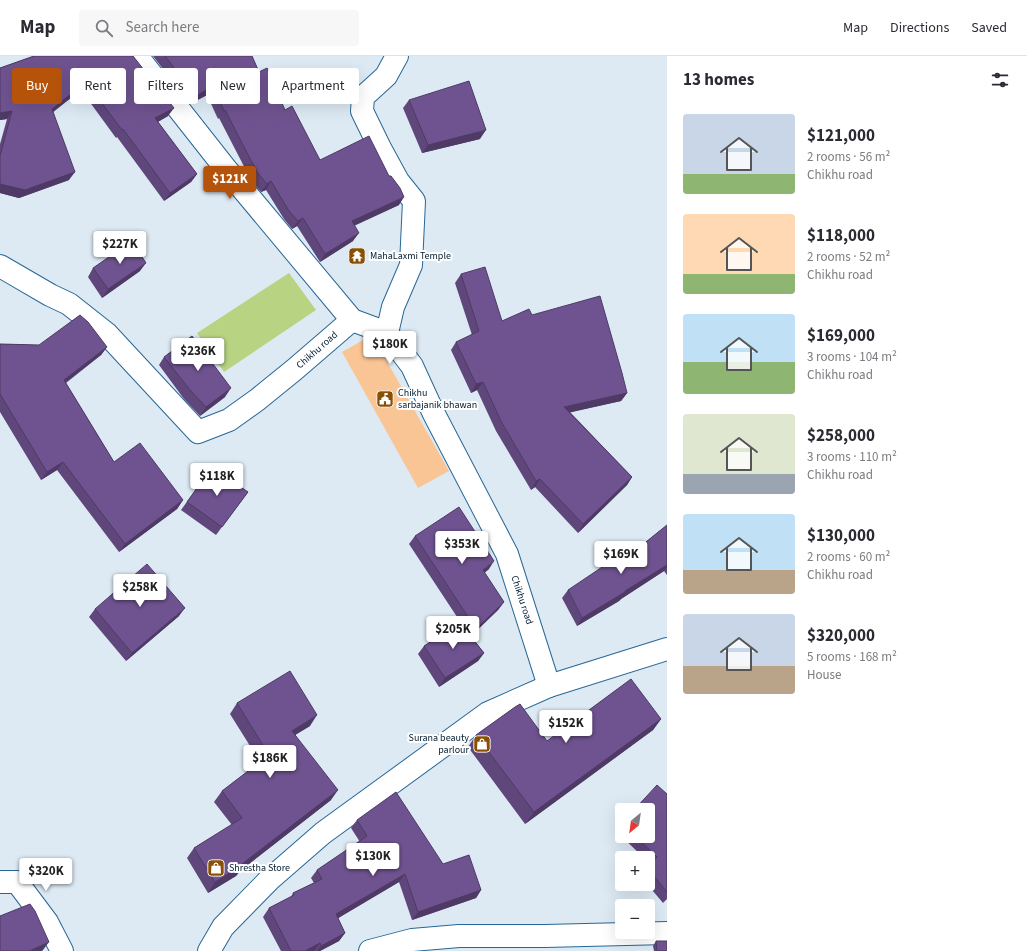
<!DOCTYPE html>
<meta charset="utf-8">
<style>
:root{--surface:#fff;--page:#f7f7f7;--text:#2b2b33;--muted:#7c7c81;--line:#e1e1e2;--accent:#b45309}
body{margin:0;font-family:"Source Sans 3",sans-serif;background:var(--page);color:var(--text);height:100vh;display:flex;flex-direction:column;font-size:15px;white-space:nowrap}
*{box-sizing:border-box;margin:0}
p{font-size:13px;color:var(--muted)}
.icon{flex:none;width:22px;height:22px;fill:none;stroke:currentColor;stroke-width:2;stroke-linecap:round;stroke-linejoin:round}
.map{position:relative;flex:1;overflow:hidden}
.drawer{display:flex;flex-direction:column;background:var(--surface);width:360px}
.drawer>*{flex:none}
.guide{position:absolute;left:12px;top:12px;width:380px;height:36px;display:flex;gap:8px}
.needle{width:26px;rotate:209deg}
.buttons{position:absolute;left:615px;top:747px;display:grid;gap:8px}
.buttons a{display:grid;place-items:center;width:40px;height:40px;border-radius:4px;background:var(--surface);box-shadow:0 4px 16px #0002;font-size:20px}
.price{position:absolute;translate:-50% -34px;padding:0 9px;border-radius:4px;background:#fff;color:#222;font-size:13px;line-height:26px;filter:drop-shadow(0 1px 2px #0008)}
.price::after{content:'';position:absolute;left:50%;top:24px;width:12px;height:9px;margin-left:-6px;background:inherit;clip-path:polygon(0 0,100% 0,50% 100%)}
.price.active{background:var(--accent);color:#fff}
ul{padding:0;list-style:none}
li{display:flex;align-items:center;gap:12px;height:100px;padding:0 16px}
li span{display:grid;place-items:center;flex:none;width:112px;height:80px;border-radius:4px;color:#555}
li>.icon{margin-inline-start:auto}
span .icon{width:48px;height:48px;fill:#fffc;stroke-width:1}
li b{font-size:17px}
h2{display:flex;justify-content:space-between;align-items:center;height:48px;padding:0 16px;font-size:17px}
.chip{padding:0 14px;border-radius:4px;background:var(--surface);box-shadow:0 4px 16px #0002;font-size:14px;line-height:36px}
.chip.active{background:var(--accent);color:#fff}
header{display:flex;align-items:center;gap:24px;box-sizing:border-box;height:56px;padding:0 20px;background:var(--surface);border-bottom:1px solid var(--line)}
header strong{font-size:19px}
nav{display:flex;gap:22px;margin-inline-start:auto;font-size:14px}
.search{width:280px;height:36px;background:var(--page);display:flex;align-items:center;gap:10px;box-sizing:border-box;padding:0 14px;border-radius:4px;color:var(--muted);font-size:15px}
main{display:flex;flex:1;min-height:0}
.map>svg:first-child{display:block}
.green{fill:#fac594}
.water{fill:#b8d382}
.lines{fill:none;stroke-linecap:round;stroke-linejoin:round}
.street-casing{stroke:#276795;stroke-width:24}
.street{stroke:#fff;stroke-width:22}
.wall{fill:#5f477c}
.shaded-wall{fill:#4e3a65}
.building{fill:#6f5390;stroke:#4e3a65}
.labels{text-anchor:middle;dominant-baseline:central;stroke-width:4;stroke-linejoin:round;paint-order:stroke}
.poi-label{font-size:10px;fill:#041d31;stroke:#fff;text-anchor:start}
.street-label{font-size:10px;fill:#041d31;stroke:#fff}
</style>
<header>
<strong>Map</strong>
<div class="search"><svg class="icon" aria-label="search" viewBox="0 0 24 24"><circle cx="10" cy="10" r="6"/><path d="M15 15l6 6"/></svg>Search here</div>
<nav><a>Map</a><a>Directions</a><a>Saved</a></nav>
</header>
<main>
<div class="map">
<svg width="667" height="895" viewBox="0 0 667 895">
<rect width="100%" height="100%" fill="#ddeaf4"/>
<path class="green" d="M 372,279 L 449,415 L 418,432 L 342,296 Z"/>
<path class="water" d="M 289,217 L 316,254 L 224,316 L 197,277 Z"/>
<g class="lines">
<defs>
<g id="street">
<path d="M 137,0 L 226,113 L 352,264"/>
<path d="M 0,210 L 50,239 L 69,248 L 107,278 L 198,376 L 229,364 L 257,344 L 294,314 L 352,264 L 387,277 L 412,310 L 434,358 L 507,498 L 549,630 L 667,593"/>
<path d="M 387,277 L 393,251 L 411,209 L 414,145 L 398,125 L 380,92 L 362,55 L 363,41 L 386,20 L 397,0"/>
<path d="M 0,826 L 17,826 L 47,866 L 62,895"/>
<path d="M 209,895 L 223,871 L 269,824 L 323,777 L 488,657 L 549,630"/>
<path d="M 370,895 L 412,884 L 459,880 L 545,880 L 667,877"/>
</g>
</defs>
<use href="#street" class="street-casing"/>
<use href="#street" class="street"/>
</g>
<g class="wall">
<path d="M 34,0 L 168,60 L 158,66 L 197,118 L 191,126 L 164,145 L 117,81 L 116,82 L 81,34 L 53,55 L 69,124 L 19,142 L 0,137 L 0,88 L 7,63 L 0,64 L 0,12 Z"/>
<path d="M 153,0 L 252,0 L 259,16 L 320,104 L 399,149 L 354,170 L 353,185 L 320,206 L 297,170 L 292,173 L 284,163 L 266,134 L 261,136 L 251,124 L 219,62 L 218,63 L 207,39 L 190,48 Z"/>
<path d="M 409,44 L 480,83 L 422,97 L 403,52 Z"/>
<path d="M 93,212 L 140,215 L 102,242 L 88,221 Z"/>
<path d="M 461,218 L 502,265 L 532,259 L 627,337 L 621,345 L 570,356 L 632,421 L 627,429 L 578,477 L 535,431 L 531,434 L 496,375 L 477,334 L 471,337 L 451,294 L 456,286 L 472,279 L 455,227 Z"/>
<path d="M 0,288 L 107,291 L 101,299 L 66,327 L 114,406 L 183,444 L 177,453 L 119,496 L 57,414 L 41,424 L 0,356 Z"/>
<path d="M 164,301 L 225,341 L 200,360 L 184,343 L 159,309 Z"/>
<path d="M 212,411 L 248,436 L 216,479 L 181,454 Z"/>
<path d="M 667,469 L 667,519 L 664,515 L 621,543 L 619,545 L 577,570 L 562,542 L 568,534 L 631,498 Z"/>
<path d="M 415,480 L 489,513 L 484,517 L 504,546 L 498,554 L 471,580 L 484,597 L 478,605 L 439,631 L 418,598 L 424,590 L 463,570 L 409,488 Z"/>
<path d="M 95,553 L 179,560 L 126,605 L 89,561 Z"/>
<path d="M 237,647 L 310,670 L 295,679 L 331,744 L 240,815 L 236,820 L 208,837 L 187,802 L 194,792 L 232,769 L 214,746 L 222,735 L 260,706 L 230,658 Z"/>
<path d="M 661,663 L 653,674 L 525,768 L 468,691 L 476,679 L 547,685 Z"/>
<path d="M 667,738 L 667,843 L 663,847 L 647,828 L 648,828 L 648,809 L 650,808 L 648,806 L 648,802 L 644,802 L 616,775 L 622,766 L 622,780 L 648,780 Z"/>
<path d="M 357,764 L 443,808 L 481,834 L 476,842 L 412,864 L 399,826 L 338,862 L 345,877 L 339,885 L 320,895 L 281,895 L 263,861 L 269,852 L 291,841 L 293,837 L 314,827 L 311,822 L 317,814 L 360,786 L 351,772 Z"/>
<path d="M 656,885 L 667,895 L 654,895 L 653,890 Z"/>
</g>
<g class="shaded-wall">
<path d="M 86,26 L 81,34 L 47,61 L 52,53 Z"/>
<path d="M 213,30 L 207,39 L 190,48 L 196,40 Z"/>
<path d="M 174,52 L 168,60 L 150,70 L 155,62 Z"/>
<path d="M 12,55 L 7,63 L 0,64 L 0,57 Z"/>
<path d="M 486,74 L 480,83 L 422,97 L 428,89 Z"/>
<path d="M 75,116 L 69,124 L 19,142 L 0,137 L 0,128 Z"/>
<path d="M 197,118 L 191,126 L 164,145 L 170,137 Z"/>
<path d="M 271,125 L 266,134 L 261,136 L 267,128 Z"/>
<path d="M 404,141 L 399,149 L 346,173 L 352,165 Z"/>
<path d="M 303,162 L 297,170 L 292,173 L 298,165 Z"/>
<path d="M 359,177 L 353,185 L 320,206 L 325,198 Z"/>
<path d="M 146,207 L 140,215 L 102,242 L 108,233 Z"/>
<path d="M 107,291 L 101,299 L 58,332 L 64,324 Z"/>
<path d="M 483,326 L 477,334 L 471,337 L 476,328 Z"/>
<path d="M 231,332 L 225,341 L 200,360 L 206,351 Z"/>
<path d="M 627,337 L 621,345 L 559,359 L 564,351 Z"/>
<path d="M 63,406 L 57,414 L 41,424 L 47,416 Z"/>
<path d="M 632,421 L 627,429 L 578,477 L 583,468 Z"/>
<path d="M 540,423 L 535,431 L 531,434 L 536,425 Z"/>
<path d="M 183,444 L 177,453 L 119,496 L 125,488 Z"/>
<path d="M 494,505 L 489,513 L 477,523 L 483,514 Z"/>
<path d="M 667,509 L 667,511 L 664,515 L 621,543 L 619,545 L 577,570 L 582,562 Z"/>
<path d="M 504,546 L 498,554 L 470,581 L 476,573 Z"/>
<path d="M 185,552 L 179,560 L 126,605 L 132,597 Z"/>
<path d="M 484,597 L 478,605 L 439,631 L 445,622 Z"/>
<path d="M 317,659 L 310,670 L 285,685 L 292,675 Z"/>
<path d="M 661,663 L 653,674 L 525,768 L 534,756 Z"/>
<path d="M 338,734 L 331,744 L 240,815 L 236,820 L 208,837 L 215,826 L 242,808 Z"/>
<path d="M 405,818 L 399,826 L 330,867 L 336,858 Z"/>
<path d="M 481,834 L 476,842 L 412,864 L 418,856 Z"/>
<path d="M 345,877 L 339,885 L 320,895 L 317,895 L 321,890 Z"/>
<path d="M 49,886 L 43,894 L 42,895 L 29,895 Z"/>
<path d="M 320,887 L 314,895 L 305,895 Z"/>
</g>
<g class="building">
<path d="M 34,0 L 133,0 L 174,52 L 155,62 L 197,118 L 170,137 L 123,73 L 122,74 L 86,26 L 52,53 L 75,116 L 25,134 L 0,128 L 0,100 L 12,55 L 0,57 L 0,12 Z"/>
<path d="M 165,0 L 252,0 L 259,16 L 267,12 L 285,54 L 292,50 L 320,104 L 369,80 L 389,120 L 391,120 L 400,132 L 404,141 L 352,165 L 359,177 L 325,198 L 303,162 L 298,165 L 289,155 L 271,125 L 267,128 L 257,116 L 225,54 L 224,55 L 213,30 L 196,40 Z"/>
<path d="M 469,25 L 486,74 L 428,89 L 409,44 Z"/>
<path d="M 132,185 L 146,207 L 108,233 L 93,212 Z"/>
<path d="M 485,211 L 502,265 L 529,253 L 532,259 L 600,240 L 622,317 L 627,337 L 564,351 L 632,421 L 583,468 L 540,423 L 536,425 L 502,367 L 483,326 L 476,328 L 456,286 L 479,275 L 461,218 Z"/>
<path d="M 80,259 L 88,266 L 107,291 L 64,324 L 114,406 L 140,387 L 183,444 L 125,488 L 63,406 L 47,416 L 0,338 L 0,288 L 39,289 Z"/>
<path d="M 192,280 L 231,332 L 206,351 L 190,334 L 164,301 Z"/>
<path d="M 212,411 L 248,436 L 222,471 L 187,446 Z"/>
<path d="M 459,451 L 494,505 L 483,514 L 504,546 L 476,573 L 415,480 Z"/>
<path d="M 667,469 L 667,509 L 625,535 L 625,536 L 582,562 L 568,534 L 629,493 L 631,498 Z"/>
<path d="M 147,508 L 185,552 L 132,597 L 95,553 Z"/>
<path d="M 460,567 L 484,597 L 445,622 L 424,590 Z"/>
<path d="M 290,615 L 317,659 L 292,675 L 338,734 L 242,808 L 243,809 L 215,826 L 194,792 L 242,762 L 222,735 L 269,699 L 237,647 Z"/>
<path d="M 631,623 L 661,663 L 534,756 L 476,679 L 515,651 L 520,648 L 547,685 Z"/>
<path d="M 657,729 L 667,738 L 667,836 L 648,813 L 648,809 L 657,801 L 635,780 L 648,780 L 648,754 L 634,754 Z"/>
<path d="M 396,736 L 443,808 L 469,799 L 481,834 L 418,856 L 405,818 L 336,858 L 345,877 L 321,890 L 320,887 L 305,895 L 291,895 L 269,852 L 294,839 L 293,837 L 322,823 L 317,814 L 367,780 L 357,764 Z"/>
<path d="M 30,848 L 35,855 L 49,886 L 29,895 L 0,895 L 0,860 Z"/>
<path d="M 656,885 L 667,885 L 667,895 L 657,895 Z"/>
</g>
<defs>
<symbol id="temple-square" viewBox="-11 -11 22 22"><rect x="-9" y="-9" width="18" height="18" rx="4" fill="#895005" stroke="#fff"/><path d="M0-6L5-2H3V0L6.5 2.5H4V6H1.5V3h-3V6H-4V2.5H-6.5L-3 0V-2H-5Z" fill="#fff"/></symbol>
<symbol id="civic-square" viewBox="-11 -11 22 22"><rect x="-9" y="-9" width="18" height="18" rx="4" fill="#895005" stroke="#fff"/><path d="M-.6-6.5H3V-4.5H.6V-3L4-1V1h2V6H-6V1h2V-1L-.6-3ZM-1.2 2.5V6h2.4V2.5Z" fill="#fff"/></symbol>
<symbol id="shop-square" viewBox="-11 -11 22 22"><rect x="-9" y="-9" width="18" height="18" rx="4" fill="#895005" stroke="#fff"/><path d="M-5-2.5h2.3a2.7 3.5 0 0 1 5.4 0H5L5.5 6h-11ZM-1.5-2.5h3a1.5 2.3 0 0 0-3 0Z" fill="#fff"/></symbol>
</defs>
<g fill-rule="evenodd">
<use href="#temple-square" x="347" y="190" width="20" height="20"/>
<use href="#civic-square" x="375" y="333" width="20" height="20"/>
<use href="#shop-square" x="472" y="678" width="20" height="20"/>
<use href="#shop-square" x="206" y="802" width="20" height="20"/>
</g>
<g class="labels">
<g class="poi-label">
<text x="370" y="200">MahaLaxmi Temple</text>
<text x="398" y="337">Chikhu<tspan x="398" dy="12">sarbajanik bhawan</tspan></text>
<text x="469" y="682" text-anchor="end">Surana beauty<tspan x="469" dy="12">parlour</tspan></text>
<text x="229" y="812">Shrestha Store</text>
</g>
<g class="street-label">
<text transform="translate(317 294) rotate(-41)">Chikhu road</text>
<text transform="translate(522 544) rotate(72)">Chikhu road</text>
</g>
</g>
</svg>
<div class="buttons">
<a><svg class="needle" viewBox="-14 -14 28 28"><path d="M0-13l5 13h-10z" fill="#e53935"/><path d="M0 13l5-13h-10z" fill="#7c7c81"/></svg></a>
<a>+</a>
<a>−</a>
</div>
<b class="price active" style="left:230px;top:144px">$121K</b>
<b class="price" style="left:120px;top:209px">$227K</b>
<b class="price" style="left:390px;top:309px">$180K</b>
<b class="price" style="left:198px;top:316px">$236K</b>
<b class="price" style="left:217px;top:441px">$118K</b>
<b class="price" style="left:462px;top:509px">$353K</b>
<b class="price" style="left:621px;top:519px">$169K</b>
<b class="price" style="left:140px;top:552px">$258K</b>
<b class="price" style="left:453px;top:594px">$205K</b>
<b class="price" style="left:566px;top:688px">$152K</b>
<b class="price" style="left:270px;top:723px">$186K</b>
<b class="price" style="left:373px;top:821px">$130K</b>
<b class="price" style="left:46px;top:836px">$320K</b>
<div class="guide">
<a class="chip active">Buy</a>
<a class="chip">Rent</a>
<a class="chip">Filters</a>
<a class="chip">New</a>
<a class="chip">Apartment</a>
</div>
</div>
<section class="drawer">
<h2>13 homes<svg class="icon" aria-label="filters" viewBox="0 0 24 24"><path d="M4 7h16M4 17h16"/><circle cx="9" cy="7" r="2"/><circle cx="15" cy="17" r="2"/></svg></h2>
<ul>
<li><span style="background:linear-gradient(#c9d6e8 75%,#8fb573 0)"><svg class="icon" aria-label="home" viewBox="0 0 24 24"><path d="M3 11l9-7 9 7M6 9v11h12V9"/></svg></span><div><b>$121,000</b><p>2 rooms · 56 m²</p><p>Chikhu road</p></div></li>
<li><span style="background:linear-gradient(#ffd9b3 75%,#8fb573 0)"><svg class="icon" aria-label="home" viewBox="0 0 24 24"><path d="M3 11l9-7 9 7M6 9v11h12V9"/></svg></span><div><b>$118,000</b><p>2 rooms · 52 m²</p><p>Chikhu road</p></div></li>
<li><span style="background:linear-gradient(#bfe0f5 60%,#8fb573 0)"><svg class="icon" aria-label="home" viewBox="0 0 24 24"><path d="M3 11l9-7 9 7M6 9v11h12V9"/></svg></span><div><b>$169,000</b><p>3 rooms · 104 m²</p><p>Chikhu road</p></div></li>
<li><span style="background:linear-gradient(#dfe7d0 75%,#9aa5b1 0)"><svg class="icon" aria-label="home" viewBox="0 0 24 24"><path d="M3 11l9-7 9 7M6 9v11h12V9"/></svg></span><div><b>$258,000</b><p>3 rooms · 110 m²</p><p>Chikhu road</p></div></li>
<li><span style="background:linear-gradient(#bfe0f5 70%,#b9a48a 0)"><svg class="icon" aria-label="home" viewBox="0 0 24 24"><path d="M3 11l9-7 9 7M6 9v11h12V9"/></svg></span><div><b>$130,000</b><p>2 rooms · 60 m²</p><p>Chikhu road</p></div></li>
<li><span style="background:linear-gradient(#c9d6e8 65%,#b9a48a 0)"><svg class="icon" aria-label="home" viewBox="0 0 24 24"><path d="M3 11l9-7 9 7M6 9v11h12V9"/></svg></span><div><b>$320,000</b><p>5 rooms · 168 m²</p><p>House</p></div></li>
</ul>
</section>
</main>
